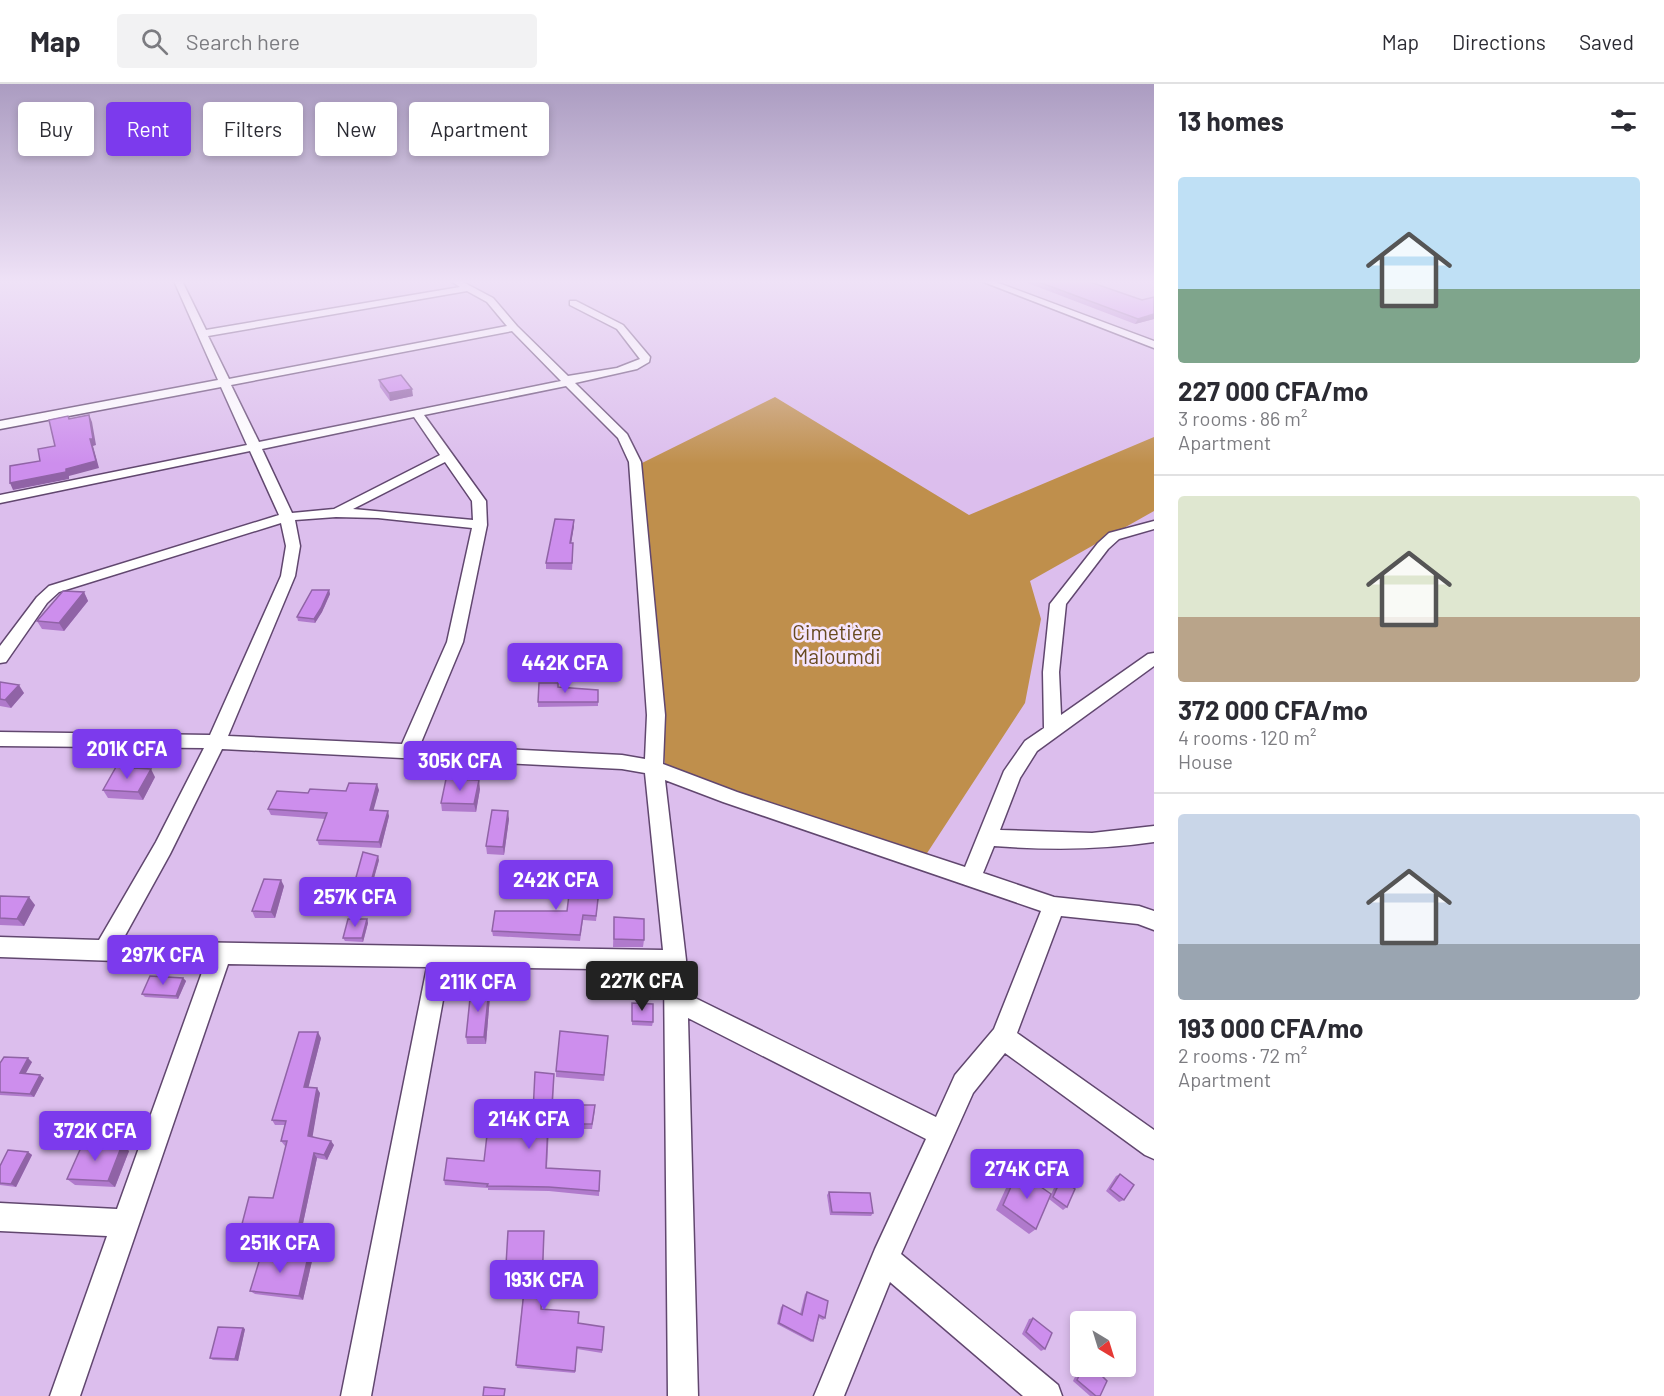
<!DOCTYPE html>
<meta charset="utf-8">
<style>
:root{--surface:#fff;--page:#f2f2f3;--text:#2b2b33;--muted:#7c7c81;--line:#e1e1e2;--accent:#7c3aed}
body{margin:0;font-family:Barlow,sans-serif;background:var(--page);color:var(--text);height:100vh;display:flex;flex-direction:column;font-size:22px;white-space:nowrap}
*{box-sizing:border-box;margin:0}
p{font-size:20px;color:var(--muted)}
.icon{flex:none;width:33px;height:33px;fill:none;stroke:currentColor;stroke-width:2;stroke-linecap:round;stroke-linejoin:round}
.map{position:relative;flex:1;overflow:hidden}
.drawer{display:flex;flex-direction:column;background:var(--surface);width:510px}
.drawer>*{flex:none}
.top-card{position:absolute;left:18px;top:18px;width:570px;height:54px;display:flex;gap:12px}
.needle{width:39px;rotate:142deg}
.controls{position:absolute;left:1070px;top:1227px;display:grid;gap:12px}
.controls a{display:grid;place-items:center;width:66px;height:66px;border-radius:6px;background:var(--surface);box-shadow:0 3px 9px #0003;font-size:30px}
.price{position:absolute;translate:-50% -51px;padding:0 14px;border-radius:6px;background:var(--accent);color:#fff;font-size:20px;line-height:39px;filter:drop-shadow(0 2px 3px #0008)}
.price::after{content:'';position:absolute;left:50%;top:36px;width:18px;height:14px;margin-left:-9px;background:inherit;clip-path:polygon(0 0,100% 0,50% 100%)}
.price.active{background:#222;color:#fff}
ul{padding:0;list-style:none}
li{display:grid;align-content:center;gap:12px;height:318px;padding:0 24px}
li+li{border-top:2px solid var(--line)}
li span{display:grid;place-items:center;height:186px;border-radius:6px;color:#555}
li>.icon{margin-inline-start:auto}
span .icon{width:108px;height:108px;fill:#fffc;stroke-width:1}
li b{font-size:26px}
h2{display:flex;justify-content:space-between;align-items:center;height:72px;padding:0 24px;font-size:26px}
.tag{padding:0 21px;border-radius:6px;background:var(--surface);box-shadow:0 3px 9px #0003;font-size:21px;line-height:54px}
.tag.active{background:var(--accent);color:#fff}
header{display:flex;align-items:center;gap:36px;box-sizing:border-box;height:84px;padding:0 30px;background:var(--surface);border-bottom:2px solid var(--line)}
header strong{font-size:28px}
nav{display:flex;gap:33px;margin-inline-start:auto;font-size:21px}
.search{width:420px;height:54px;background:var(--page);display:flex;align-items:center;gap:15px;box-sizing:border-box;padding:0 21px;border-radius:6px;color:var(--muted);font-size:22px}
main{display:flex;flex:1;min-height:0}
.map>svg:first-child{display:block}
.green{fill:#bf8f4c}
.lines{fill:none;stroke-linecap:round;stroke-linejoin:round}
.minor-casing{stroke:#61476f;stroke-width:3}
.minor{fill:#fff;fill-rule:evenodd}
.wall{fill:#b07acc}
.shaded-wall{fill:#9063a6}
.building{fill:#cd8eed;stroke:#9063a6;stroke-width:1.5}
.labels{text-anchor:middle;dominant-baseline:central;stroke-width:5;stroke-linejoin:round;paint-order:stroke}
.park-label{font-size:21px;fill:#684a20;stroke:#f5e5fd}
</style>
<header>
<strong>Map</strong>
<div class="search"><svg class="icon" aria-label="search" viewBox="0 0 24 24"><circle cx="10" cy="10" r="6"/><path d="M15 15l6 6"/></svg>Search here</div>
<nav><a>Map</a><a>Directions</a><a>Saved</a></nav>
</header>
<main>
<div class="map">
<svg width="1154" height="1312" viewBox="0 0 1154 1312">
<rect width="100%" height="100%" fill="#dcbeed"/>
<path class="green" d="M 775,313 L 969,431 L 1154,353 L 1154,427 L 1030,497 L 1041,535 L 1025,619 L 918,783 L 665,682 L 642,379 Z"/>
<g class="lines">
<defs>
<g id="minor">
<path d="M 174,197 L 182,197 L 206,246 L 460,203 L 451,197 L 461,197 L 493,214 L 517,242 L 568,292 L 617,284 L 640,275 L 617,245 L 570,221 L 570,217 L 576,217 L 623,241 L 650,273 L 649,278 L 637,285 L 575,299 L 627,350 L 641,378 L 665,631 L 663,680 L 737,708 L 965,783 L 1004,687 L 1025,657 L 1044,644 L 1043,588 L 1050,520 L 1098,459 L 1109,449 L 1154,437 L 1154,445 L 1119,455 L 1108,465 L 1066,520 L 1059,588 L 1061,631 L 1148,570 L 1154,569 L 1154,582 L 1037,667 L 1020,694 L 1000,746 L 1092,749 L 1154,742 L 1154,758 C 1101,766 1048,766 994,762 L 983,789 L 1054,813 L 1139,822 L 1154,827 L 1154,846 L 1138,840 L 1061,832 L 1017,949 L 1154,1046 L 1154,1075 L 1145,1071 L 1005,969 L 973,1009 L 901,1170 L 1058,1301 L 1062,1312 L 1023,1312 L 890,1198 L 844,1312 L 814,1312 L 875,1165 L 926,1055 L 688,934 L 698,1312 L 668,1312 L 664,886 L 449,883 L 371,1312 L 341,1312 L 427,883 L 228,880 L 80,1312 L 50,1312 L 107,1152 L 0,1147 L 0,1119 L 117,1125 L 205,880 L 0,873 L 0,853 L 99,856 L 156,758 L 204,664 L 0,662 L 0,648 L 210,651 L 281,492 L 286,462 L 281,439 L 59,508 L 47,519 L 6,578 L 0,579 L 0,562 L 37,513 L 49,502 L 279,431 L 250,367 L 0,419 L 0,411 L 247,361 L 221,303 L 0,345 L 0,337 L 218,296 ZM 467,207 L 487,218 L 507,242 L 229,295 L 208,252 ZM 512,247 L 561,297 L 259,358 L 231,301 ZM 566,302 L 618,354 L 629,378 L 647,631 L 645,675 L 622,671 L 420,661 L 463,558 L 487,441 L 486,417 L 424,331 ZM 414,333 L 440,371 L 334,425 L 292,429 L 262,365 ZM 445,378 L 472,417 L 473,436 L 353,425 ZM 336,433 L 378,434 L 472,444 L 447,558 L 402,660 L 228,652 L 295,492 L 300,462 L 295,436 ZM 222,665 L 622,685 L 645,689 L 663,866 L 122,857 L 170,770 ZM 665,696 L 723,718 L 1041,827 L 994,945 L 955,991 L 936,1033 L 687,910 L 686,876 Z"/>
<path d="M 981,197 L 993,197 L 1154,257 L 1154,264 Z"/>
</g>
</defs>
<use href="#minor" class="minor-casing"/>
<use href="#minor" class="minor"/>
</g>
<g class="wall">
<path d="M 1025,197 L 1087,197 L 1142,216 L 1154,213 L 1154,235 L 1135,240 L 1025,198 Z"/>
<path d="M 379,296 L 413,312 L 390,317 L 380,303 Z"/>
<path d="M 574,436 L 574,442 L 571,459 L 573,466 L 572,486 L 546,485 L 546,479 Z"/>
<path d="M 329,506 L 330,510 L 322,528 L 315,539 L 298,537 L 297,533 Z"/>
<path d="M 84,508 L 88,517 L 64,547 L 42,545 L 37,537 Z"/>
<path d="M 0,598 L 24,609 L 11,624 L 0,622 Z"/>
<path d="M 558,603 L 598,606 L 598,622 L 538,623 L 538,618 Z"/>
<path d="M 155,693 L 143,716 L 108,714 L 103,706 Z"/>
<path d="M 480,705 L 476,728 L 442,727 L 441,719 Z"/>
<path d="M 379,706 L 373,726 L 389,732 L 381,764 L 319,761 L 317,756 L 325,735 L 271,731 L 268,725 L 308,709 Z"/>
<path d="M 509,735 L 504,771 L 487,770 L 486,762 Z"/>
<path d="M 379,776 L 367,819 L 351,819 L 350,815 Z"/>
<path d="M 601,789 L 596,837 L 583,836 L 580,857 L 493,852 L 492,847 L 567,827 Z"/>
<path d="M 284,802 L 275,834 L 255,834 L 252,827 Z"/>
<path d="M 0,812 L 35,821 L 24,842 L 0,841 Z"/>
<path d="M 614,833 L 644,856 L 643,863 L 613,863 Z"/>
<path d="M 367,835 L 368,839 L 363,858 L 345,857 L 343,854 Z"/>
<path d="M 183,894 L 186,897 L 178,915 L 145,913 L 142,910 Z"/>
<path d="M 489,905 L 490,912 L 486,960 L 467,960 L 466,953 Z"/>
<path d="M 632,919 L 653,938 L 652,942 L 632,941 Z"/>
<path d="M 608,952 L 604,997 L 556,993 L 556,987 Z"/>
<path d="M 321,954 L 308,1004 L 320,1009 L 312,1052 L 334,1061 L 327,1076 L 317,1074 L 302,1144 L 246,1144 L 242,1140 L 273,1114 L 286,1062 L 285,1062 L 281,1057 L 285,1041 L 275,1041 L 272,1036 Z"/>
<path d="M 32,978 L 26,989 L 44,994 L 34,1013 L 0,1011 L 0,979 Z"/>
<path d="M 554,990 L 553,1021 L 595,1026 L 592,1045 L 549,1045 L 547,1084 L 600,1087 L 599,1112 L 549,1107 L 488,1106 L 488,1104 L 445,1101 L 444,1096 L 484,1077 L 518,1052 L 532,1049 Z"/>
<path d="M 122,1061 L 129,1067 L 115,1103 L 75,1101 L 67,1095 Z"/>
<path d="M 28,1068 L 32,1071 L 16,1103 L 0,1101 L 0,1082 Z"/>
<path d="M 1018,1087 L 1036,1145 L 1029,1150 L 996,1126 L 1011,1093 Z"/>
<path d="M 1120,1090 L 1124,1116 L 1119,1118 L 1106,1107 L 1116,1092 Z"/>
<path d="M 1061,1095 L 1067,1123 L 1063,1126 L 1049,1115 L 1057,1097 Z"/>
<path d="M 829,1108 L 873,1129 L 871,1132 L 830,1131 L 827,1111 Z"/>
<path d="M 544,1147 L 542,1225 L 578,1239 L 604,1243 L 602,1269 L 577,1265 L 575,1289 L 517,1284 L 516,1281 L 524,1201 L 506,1201 L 505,1198 Z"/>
<path d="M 308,1173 L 312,1177 L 303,1216 L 255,1210 L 250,1207 Z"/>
<path d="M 807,1208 L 825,1234 L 823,1236 L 819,1234 L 813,1257 L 811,1258 L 777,1240 L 781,1223 L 783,1221 L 800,1230 L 805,1210 Z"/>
<path d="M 1033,1234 L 1045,1265 L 1041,1267 L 1022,1250 L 1029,1235 Z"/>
<path d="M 243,1244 L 245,1245 L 238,1277 L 213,1276 L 210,1274 Z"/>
<path d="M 1080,1282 L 1092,1282 L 1100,1312 L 1090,1312 L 1073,1297 Z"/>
</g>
<g class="shaded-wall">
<path d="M 1154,230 L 1154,235 L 1135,240 L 1138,235 Z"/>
<path d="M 412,305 L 413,312 L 390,317 L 389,309 Z"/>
<path d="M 89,331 L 92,338 L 96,361 L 93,362 L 99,384 L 69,392 L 69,395 L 13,406 L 10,399 L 66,385 L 90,355 Z"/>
<path d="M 574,436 L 574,442 L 570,466 L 570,459 Z"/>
<path d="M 329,506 L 330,510 L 322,528 L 315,539 L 314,535 Z"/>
<path d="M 84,508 L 88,517 L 64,547 L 59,539 Z"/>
<path d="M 19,601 L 24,609 L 11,624 L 5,616 Z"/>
<path d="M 151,685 L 155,693 L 143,716 L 138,708 Z"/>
<path d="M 479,696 L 480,705 L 476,728 L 474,720 Z"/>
<path d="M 377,700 L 379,706 L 372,732 L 370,726 Z"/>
<path d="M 388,727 L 389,732 L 381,764 L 379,758 Z"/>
<path d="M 508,727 L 509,735 L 504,771 L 503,763 Z"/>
<path d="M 378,772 L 379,776 L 367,819 L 366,816 Z"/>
<path d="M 281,796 L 284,802 L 275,834 L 271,828 Z"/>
<path d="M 29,813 L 35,821 L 24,842 L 17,835 Z"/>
<path d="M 367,835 L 368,839 L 363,858 L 362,854 Z"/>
<path d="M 183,894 L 186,897 L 178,915 L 176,912 Z"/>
<path d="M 489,905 L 490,912 L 486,960 L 484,953 Z"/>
<path d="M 318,948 L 321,954 L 307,1009 L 304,1003 Z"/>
<path d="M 28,974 L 32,978 L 24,992 L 20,989 Z"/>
<path d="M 40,991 L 44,994 L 34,1013 L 30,1010 Z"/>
<path d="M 317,1004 L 320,1009 L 312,1056 L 308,1052 Z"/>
<path d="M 331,1057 L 334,1061 L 327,1076 L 324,1071 Z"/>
<path d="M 122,1061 L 129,1067 L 115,1103 L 108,1097 Z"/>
<path d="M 28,1068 L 32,1071 L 16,1103 L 11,1100 Z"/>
<path d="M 314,1069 L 317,1074 L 302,1144 L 299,1140 Z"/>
<path d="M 308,1173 L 312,1177 L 303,1216 L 299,1212 Z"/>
<path d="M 243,1244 L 245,1245 L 238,1277 L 235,1275 Z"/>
</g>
<g class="building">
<path d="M 1036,197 L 1087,197 L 1142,216 L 1154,213 L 1154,230 L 1138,235 Z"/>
<path d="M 401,291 L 412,305 L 389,309 L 379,296 Z"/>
<path d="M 89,331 L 93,355 L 90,355 L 96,377 L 66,385 L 66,388 L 10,399 L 10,382 L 40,377 L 38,365 L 55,362 L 49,336 L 68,332 L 69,335 Z"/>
<path d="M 555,435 L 574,436 L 570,459 L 573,459 L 572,479 L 546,479 Z"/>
<path d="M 312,506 L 329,506 L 321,524 L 314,535 L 297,533 Z"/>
<path d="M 63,507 L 84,508 L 59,539 L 37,537 Z"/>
<path d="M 0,598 L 19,601 L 5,616 L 0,615 Z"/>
<path d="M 539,599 L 558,599 L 558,603 L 598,606 L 598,618 L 538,618 Z"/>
<path d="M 116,683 L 151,685 L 138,708 L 103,706 Z"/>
<path d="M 446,695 L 479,696 L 474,720 L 441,719 Z"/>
<path d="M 349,699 L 377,700 L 370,726 L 388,727 L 379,758 L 317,756 L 327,729 L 268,725 L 277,707 L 308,709 L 310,705 L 346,707 Z"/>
<path d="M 492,726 L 508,727 L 503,763 L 486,762 Z"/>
<path d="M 363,768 L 378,772 L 366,816 L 350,815 Z"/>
<path d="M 572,786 L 601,789 L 596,832 L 583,831 L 580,851 L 492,847 L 495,827 L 567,827 Z"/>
<path d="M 264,795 L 281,796 L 271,828 L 252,827 Z"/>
<path d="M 0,812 L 29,813 L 17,835 L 0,834 Z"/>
<path d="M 614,833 L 644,835 L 644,856 L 614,855 Z"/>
<path d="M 348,835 L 367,835 L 362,854 L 343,854 Z"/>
<path d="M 150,892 L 183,894 L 176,912 L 142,910 Z"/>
<path d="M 471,905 L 489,905 L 484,953 L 466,953 Z"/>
<path d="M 632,919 L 653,920 L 653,938 L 632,937 Z"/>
<path d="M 560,947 L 608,952 L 604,991 L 556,987 Z"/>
<path d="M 299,948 L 318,948 L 304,1003 L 317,1004 L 308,1052 L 331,1057 L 324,1071 L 314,1069 L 299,1140 L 242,1140 L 249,1113 L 273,1114 L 287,1057 L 281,1057 L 286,1037 L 272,1036 Z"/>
<path d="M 4,973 L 28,974 L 20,989 L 40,991 L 30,1010 L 0,1008 L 0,979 Z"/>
<path d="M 535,988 L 554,990 L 552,1021 L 595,1021 L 592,1040 L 548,1040 L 546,1084 L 600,1087 L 599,1107 L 549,1103 L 487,1102 L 488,1100 L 444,1096 L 447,1074 L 484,1077 L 487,1051 L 518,1052 L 518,1049 L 532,1049 Z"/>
<path d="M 83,1059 L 122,1061 L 108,1097 L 67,1095 Z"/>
<path d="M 8,1066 L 28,1068 L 11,1100 L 0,1099 L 0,1082 Z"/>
<path d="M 1018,1087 L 1051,1110 L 1036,1145 L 1003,1121 Z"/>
<path d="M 1120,1090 L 1134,1101 L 1124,1116 L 1110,1105 Z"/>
<path d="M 1061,1095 L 1075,1105 L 1067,1123 L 1053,1113 Z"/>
<path d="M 829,1108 L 870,1109 L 873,1129 L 832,1128 Z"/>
<path d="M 508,1147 L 544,1147 L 541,1225 L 579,1228 L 578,1239 L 604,1243 L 602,1266 L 577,1263 L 575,1287 L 516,1281 L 525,1198 L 505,1198 Z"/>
<path d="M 262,1168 L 308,1173 L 299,1212 L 250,1207 Z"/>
<path d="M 807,1208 L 828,1217 L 825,1234 L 819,1231 L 813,1257 L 779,1239 L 783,1221 L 802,1231 Z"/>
<path d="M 1033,1234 L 1052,1249 L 1045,1265 L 1026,1248 Z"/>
<path d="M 218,1243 L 243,1244 L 235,1275 L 210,1274 Z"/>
<path d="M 1084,1282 L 1092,1282 L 1107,1297 L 1100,1312 L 1096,1312 L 1077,1296 Z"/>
<path d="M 484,1303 L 505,1305 L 504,1312 L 483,1312 Z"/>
</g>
<linearGradient id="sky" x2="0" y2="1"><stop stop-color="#ab9cc1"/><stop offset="0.52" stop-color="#efe2f7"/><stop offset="1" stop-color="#efe2f7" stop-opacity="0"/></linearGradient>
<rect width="1154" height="380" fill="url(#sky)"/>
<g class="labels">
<g class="park-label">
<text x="837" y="547">Cimetière<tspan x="837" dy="24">Maloumdi</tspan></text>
</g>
</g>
</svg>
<div class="controls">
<a><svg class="needle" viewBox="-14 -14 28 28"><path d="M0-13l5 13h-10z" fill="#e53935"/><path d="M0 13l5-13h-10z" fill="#7c7c81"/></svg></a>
</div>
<b class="price" style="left:565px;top:610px">442K CFA</b>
<b class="price" style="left:127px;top:696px">201K CFA</b>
<b class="price" style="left:460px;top:708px">305K CFA</b>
<b class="price" style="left:556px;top:827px">242K CFA</b>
<b class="price" style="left:355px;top:844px">257K CFA</b>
<b class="price" style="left:163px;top:902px">297K CFA</b>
<b class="price active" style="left:642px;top:928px">227K CFA</b>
<b class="price" style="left:478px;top:929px">211K CFA</b>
<b class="price" style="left:529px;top:1066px">214K CFA</b>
<b class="price" style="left:95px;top:1078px">372K CFA</b>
<b class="price" style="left:1027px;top:1116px">274K CFA</b>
<b class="price" style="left:280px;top:1190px">251K CFA</b>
<b class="price" style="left:544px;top:1227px">193K CFA</b>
<div class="top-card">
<a class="tag">Buy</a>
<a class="tag active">Rent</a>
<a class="tag">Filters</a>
<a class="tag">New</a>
<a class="tag">Apartment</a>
</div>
</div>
<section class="drawer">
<h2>13 homes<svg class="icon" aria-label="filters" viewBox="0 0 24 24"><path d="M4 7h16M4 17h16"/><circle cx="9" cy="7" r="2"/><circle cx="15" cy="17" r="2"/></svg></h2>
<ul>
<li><span style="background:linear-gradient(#bfe0f5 60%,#7fa58c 0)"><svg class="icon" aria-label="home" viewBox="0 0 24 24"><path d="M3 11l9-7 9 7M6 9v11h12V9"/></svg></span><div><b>227 000 CFA/mo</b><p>3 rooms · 86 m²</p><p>Apartment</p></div></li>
<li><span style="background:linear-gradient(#dfe7d0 65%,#b9a48a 0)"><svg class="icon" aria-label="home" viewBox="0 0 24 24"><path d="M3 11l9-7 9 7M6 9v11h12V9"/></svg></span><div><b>372 000 CFA/mo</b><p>4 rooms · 120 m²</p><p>House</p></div></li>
<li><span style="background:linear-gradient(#c9d6e8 70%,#9aa5b1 0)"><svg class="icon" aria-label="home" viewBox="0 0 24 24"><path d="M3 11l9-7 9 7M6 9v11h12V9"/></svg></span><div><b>193 000 CFA/mo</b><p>2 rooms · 72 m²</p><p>Apartment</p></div></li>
</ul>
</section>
</main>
